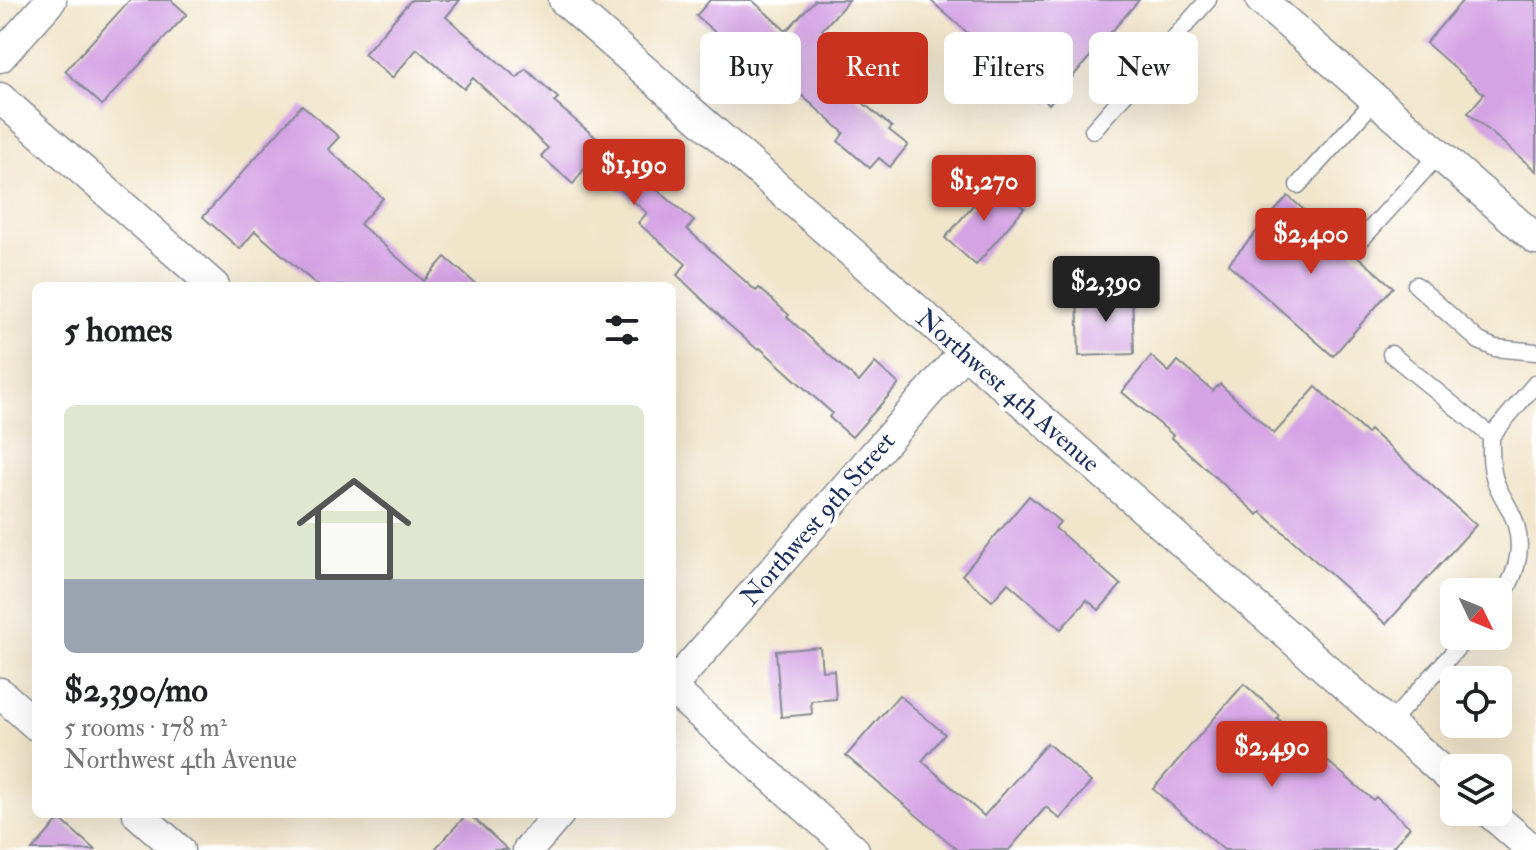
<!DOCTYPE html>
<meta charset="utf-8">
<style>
:root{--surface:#fff;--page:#f6f6f6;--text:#202124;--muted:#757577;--line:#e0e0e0;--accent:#c8321e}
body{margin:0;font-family:"IM FELL Double Pica",serif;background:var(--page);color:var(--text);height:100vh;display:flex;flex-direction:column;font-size:30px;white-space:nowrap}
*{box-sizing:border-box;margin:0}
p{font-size:26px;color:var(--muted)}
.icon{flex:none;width:44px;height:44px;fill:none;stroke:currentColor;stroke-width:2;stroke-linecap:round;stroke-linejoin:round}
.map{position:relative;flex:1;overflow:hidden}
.panel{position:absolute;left:32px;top:282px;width:644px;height:536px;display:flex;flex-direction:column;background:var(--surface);border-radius:12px;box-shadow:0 8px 32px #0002}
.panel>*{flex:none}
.hud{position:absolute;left:700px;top:32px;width:716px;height:72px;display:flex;gap:16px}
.needle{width:52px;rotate:133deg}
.controls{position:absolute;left:1440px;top:578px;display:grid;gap:16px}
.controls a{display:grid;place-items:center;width:72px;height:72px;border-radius:12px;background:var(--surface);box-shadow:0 8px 32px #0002;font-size:40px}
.price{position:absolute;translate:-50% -68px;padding:0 18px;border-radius:8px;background:var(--accent);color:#fff;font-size:26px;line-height:52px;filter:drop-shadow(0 2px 4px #0008)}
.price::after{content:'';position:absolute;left:50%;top:48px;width:24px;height:18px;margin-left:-12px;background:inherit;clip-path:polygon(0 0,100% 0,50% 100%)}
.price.current{background:#222;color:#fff}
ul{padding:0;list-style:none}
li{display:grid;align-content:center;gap:16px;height:424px;padding:0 32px}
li+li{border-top:2px solid var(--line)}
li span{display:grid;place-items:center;height:248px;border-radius:12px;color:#555}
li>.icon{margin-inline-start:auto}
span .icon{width:144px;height:144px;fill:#fffc;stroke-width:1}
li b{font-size:34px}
h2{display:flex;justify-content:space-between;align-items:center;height:96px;padding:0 32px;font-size:34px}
.chip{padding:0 28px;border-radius:12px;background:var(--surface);box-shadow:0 8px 32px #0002;font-size:28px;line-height:72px}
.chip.current{background:var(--accent);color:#fff}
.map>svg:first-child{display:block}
.building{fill:#d4a3e4}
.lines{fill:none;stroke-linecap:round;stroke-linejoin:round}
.lane-casing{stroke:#868a94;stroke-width:19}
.street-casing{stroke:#868a94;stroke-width:33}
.lane{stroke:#fff;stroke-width:16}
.street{stroke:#fff;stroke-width:30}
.labels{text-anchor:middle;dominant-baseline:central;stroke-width:8;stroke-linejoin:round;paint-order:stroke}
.street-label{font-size:26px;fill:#1b2f5e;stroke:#fff}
</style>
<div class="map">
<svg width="1536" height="850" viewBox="0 0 1536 850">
<rect width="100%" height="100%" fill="#fff"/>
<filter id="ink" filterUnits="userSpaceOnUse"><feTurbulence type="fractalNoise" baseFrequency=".0125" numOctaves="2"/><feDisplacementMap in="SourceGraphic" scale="16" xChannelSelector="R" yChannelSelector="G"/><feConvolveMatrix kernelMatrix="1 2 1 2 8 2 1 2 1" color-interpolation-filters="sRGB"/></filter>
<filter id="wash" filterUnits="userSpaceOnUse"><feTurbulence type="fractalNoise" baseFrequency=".006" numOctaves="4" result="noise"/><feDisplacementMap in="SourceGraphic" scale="32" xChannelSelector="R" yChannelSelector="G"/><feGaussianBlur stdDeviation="1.8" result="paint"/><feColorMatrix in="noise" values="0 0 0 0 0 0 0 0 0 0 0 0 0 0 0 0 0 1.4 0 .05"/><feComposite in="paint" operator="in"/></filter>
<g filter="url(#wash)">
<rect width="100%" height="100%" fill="#f1e5ca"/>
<g id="blocks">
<g class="building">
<path d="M 130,0 L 171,0 L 187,14 L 102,105 L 65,71 Z"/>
<path d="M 411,0 L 460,0 L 446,17 L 517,78 L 526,69 L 558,98 L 554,102 L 694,221 L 687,229 L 756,291 L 759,288 L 789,315 L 787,317 L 859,382 L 875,363 L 899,384 L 852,437 L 829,417 L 832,413 L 760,348 L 758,350 L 728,324 L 677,275 L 686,264 L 638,223 L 647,213 L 600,172 L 595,177 L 585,168 L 573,184 L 541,156 L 548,148 L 473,78 L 464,89 L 417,49 L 392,78 L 364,54 Z"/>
<path d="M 710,0 L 752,0 L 786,31 L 815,0 L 849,0 L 822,30 L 853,59 L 845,69 L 855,77 L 845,88 L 892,127 L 889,130 L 908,145 L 890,167 L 879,158 L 870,168 L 838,141 L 844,133 L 781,77 L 772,87 L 743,60 L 745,58 L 696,16 Z"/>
<path d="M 930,0 L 1139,0 L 1049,104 Z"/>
<path d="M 1463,0 L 1536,0 L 1536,171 L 1468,113 L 1484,94 L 1426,43 Z"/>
<path d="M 302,105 L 339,137 L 328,149 L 383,198 L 360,224 L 424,281 L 445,257 L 478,286 L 318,286 L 255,231 L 240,249 L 203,217 Z"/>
<path d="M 993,182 L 1024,208 L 976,265 L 945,238 Z"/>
<path d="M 1288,196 L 1393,287 L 1333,356 L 1228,264 Z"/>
<path d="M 1132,292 L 1134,354 L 1079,356 L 1077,294 Z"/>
<path d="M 1151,356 L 1169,372 L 1178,361 L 1213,391 L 1220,384 L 1274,434 L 1316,387 L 1367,434 L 1370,430 L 1476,525 L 1386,624 L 1261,512 L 1258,515 L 1213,475 L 1171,437 L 1173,435 L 1122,392 Z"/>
<path d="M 1029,496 L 1060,522 L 1055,528 L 1121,585 L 1099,610 L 1087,600 L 1061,629 L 1008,583 L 992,601 L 962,575 Z"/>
<path d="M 820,647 L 822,671 L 834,670 L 836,699 L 811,701 L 812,714 L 781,717 L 776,651 Z"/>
<path d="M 1244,684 L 1279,715 L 1277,718 L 1373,800 L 1376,797 L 1410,827 L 1390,850 L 1224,850 L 1153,789 Z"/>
<path d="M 899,695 L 945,734 L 922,761 L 984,816 L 1047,743 L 1091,782 L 1060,819 L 1046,807 L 1009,850 L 958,850 L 846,756 Z"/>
<path d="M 467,814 L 469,814 L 508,850 L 434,850 Z"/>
<path d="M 60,819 L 95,850 L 32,850 Z"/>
</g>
</g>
</g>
<g filter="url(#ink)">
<use href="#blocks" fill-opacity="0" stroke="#868a94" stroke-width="2"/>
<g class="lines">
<defs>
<g id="lane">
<path d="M 1093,130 L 1208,0"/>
<path d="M 1298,185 L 1376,99"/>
<path d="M 1358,243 L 1439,154"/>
<path d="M 1416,285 L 1479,341 L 1495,348 L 1536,352"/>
<path d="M 1391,354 L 1491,436"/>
<path d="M 1498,602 C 1514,580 1524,553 1516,525 C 1512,509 1500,496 1495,480 C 1490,466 1491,451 1491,436 L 1536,383"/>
<path d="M 1389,724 L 1468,636"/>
</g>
<g id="street">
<path d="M 564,0 L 1454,781"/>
<path d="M 1261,0 L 1536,239"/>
<path d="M 0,57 L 51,0"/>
<path d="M 0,98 L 214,286"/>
<path d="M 672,686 L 964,352"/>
<path d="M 672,689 L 854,850"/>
<path d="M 0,693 L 36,725"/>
<path d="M 1489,812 L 1533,850"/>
<path d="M 138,814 L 179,850"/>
<path d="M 528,850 L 559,814"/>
</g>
</defs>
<use href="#lane" class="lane-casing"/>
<use href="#street" class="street-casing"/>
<use href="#lane" class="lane"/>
<use href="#street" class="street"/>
</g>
</g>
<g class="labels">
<g class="street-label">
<text transform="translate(1008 391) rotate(41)">Northwest 4th Avenue</text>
<text transform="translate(818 519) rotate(-49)">Northwest 9th Street</text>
</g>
</g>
</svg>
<div class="controls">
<a><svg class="needle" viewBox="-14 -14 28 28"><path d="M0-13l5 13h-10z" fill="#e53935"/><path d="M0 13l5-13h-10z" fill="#757577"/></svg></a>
<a><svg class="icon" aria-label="locate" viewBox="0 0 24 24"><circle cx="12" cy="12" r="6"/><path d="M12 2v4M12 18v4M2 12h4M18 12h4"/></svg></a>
<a><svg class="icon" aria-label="layers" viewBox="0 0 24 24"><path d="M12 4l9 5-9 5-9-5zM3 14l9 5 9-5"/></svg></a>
</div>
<b class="price" style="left:634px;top:207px">$1,190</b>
<b class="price" style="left:984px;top:223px">$1,270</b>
<b class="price" style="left:1311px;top:276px">$2,400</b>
<b class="price current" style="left:1106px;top:324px">$2,390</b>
<b class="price" style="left:1272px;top:789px">$2,490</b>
<div class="hud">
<a class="chip">Buy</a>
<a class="chip current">Rent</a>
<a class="chip">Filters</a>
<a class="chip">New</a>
</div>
<section class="panel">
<h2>5 homes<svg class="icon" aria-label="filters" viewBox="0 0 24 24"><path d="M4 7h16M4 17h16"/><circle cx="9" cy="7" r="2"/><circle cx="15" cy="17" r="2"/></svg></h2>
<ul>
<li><span style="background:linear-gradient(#dfe7d0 70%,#9aa5b1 0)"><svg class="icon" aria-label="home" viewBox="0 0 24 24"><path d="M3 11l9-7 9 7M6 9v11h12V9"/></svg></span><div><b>$2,390/mo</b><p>5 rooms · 178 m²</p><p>Northwest 4th Avenue</p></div></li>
</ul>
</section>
</div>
